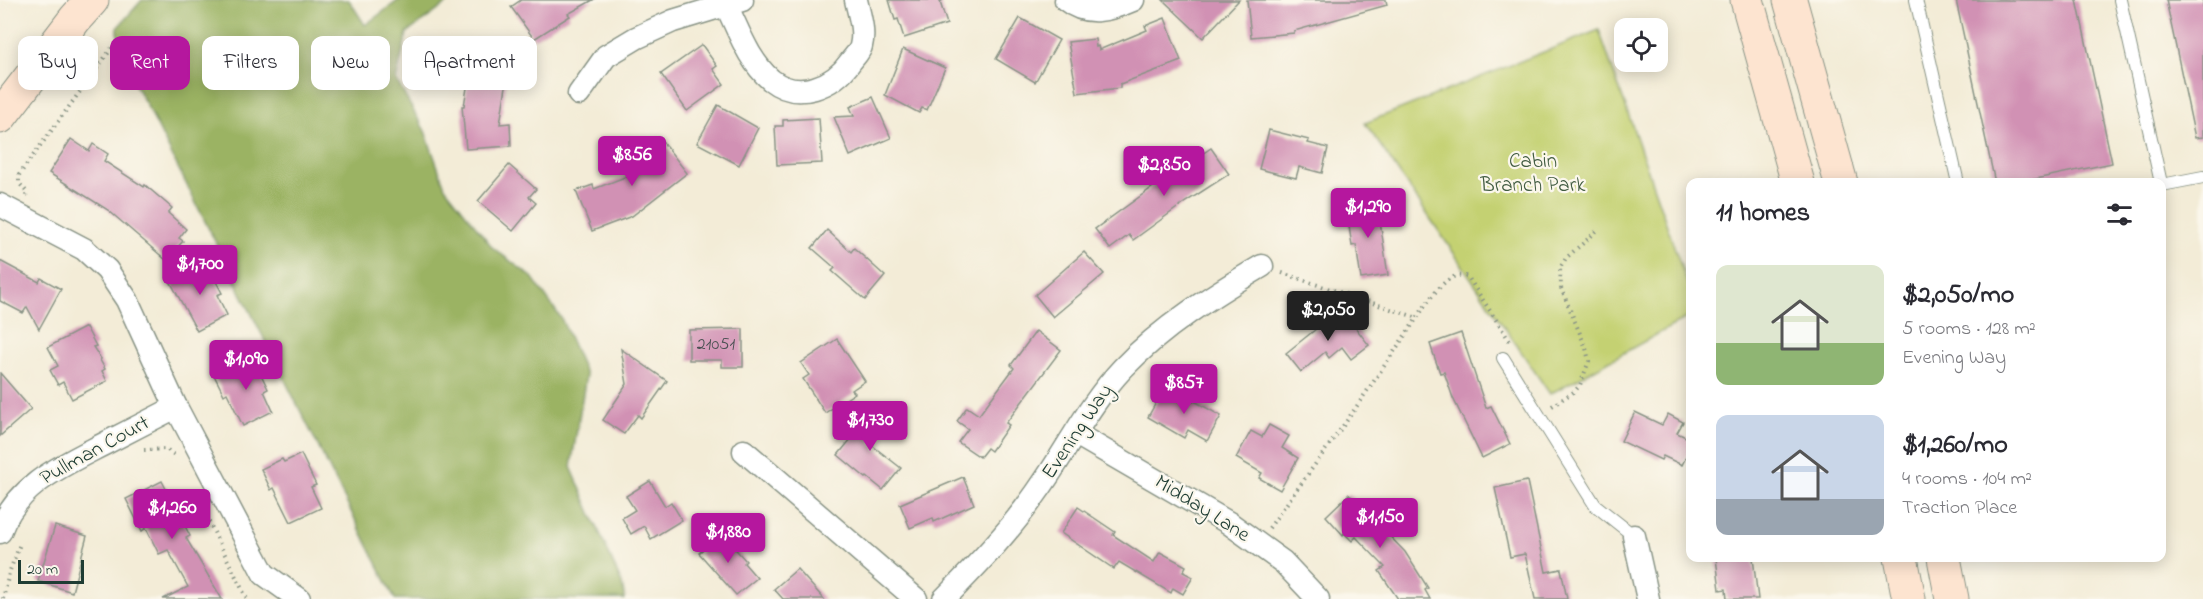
<!DOCTYPE html>
<meta charset="utf-8">
<style>
:root{--surface:#fff;--page:#f2f2f3;--text:#2b2b33;--muted:#7c7c81;--accent:#b5179e}
body{margin:0;font-family:"Indie Flower",sans-serif;background:var(--page);color:var(--text);height:100vh;display:flex;flex-direction:column;font-size:22px;white-space:nowrap}
*{box-sizing:border-box;margin:0}
p{font-size:20px;color:var(--muted)}
.icon{flex:none;width:33px;height:33px;fill:none;stroke:currentColor;stroke-width:2;stroke-linecap:round;stroke-linejoin:round}
.map{position:relative;flex:1;overflow:hidden}
.side{position:absolute;left:1686px;top:178px;width:480px;height:384px;display:flex;flex-direction:column;background:var(--surface);border-radius:12px;box-shadow:0 3px 15px #0003}
.side>*{flex:none}
.top-card{position:absolute;left:18px;top:36px;width:570px;height:54px;display:flex;gap:12px}
.fabs{position:absolute;left:1614px;top:18px;display:grid;gap:12px}
.fabs a{display:grid;place-items:center;width:54px;height:54px;border-radius:12px;background:var(--surface);box-shadow:0 3px 15px #0003;font-size:30px}
.scale{position:absolute;left:18px;bottom:15px;width:66px;box-sizing:border-box;padding-left:6px;border:3px solid #1f3d34;border-top:0;font-size:16px;line-height:21px;white-space:nowrap;color:#1f3d34;-webkit-text-stroke:4px #fbf7ec;paint-order:stroke}
.price{position:absolute;translate:-50% -51px;padding:0 14px;border-radius:6px;background:var(--accent);color:#fff;font-size:20px;line-height:39px;filter:drop-shadow(0 2px 3px #0008)}
.price::after{content:'';position:absolute;left:50%;top:36px;width:18px;height:14px;margin-left:-9px;background:inherit;clip-path:polygon(0 0,100% 0,50% 100%)}
.price.selected{background:#222;color:#fff}
ul{padding:0;list-style:none}
li{display:flex;align-items:center;gap:18px;height:150px;padding:0 30px}
li span{display:grid;place-items:center;flex:none;width:168px;height:120px;border-radius:12px;color:#555}
li>.icon{margin-inline-start:auto}
span .icon{width:72px;height:72px;fill:#fffc;stroke-width:1}
li b{font-size:26px}
h2{display:flex;justify-content:space-between;align-items:center;height:72px;padding:0 30px;font-size:26px}
.tag{padding:0 21px;border-radius:12px;background:var(--surface);box-shadow:0 3px 15px #0003;font-size:21px;line-height:54px}
.tag.selected{background:var(--accent);color:#fff}
.map>svg:first-child{display:block}
.green{fill:#c4d172;stroke:#728753;stroke-width:1.5}
.forest{fill:#9bb364;stroke:#5d784c;stroke-width:1.5}
.building{fill:#d191b4}
.lines{fill:none;stroke-linecap:round;stroke-linejoin:round}
.service-casing{stroke:#899486;stroke-width:14}
.minor-casing{stroke:#899486;stroke-width:25}
.secondary-casing{stroke:#899486;stroke-width:35}
.path{stroke:#899486;stroke-width:4;stroke-dasharray:1.5 4.5;stroke-linecap:butt}
.service{stroke:#fff;stroke-width:12}
.minor{stroke:#fff;stroke-width:22}
.secondary{stroke:#fde4d0;stroke-width:33}
.labels{text-anchor:middle;dominant-baseline:central;stroke-width:4.5;stroke-linejoin:round;paint-order:stroke}
.number-label{font-size:18px;fill:#4c5254}
.park-label{font-size:21px;fill:#405b40;stroke:#fbf7ec}
.street-label{font-size:21px;fill:#1f3d34;stroke:#fbf7ec}
</style>
<div class="map">
<svg width="2203" height="599" viewBox="0 0 2203 599">
<rect width="100%" height="100%" fill="#fbf7ec"/>
<filter id="ink" filterUnits="userSpaceOnUse"><feTurbulence type="fractalNoise" baseFrequency=".0167" numOctaves="2"/><feDisplacementMap in="SourceGraphic" scale="12" xChannelSelector="R" yChannelSelector="G"/><feConvolveMatrix kernelMatrix="1 2 1 2 8 2 1 2 1" color-interpolation-filters="sRGB"/></filter>
<filter id="wash" filterUnits="userSpaceOnUse"><feTurbulence type="fractalNoise" baseFrequency=".008" numOctaves="4" result="noise"/><feDisplacementMap in="SourceGraphic" scale="24" xChannelSelector="R" yChannelSelector="G"/><feGaussianBlur stdDeviation="1.35" result="paint"/><feColorMatrix in="noise" values="0 0 0 0 0 0 0 0 0 0 0 0 0 0 0 0 0 1.4 0 .05"/><feComposite in="paint" operator="in"/></filter>
<g filter="url(#wash)">
<rect width="100%" height="100%" fill="#f3ecd7"/>
<path class="green" d="M 1599,30 L 1690,292 L 1690,316 L 1550,394 L 1365,123 Z"/>
<path class="forest" d="M 142,0 L 349,0 L 365,25 L 399,0 L 452,0 L 407,33 L 396,80 L 425,131 L 445,187 L 493,248 L 532,277 L 561,318 L 586,375 L 571,467 L 622,584 L 625,599 L 395,599 L 145,102 L 118,56 L 118,27 Z"/>
<g id="blocks">
<g class="building">
<path d="M 521,0 L 593,0 L 568,14 L 570,16 L 534,39 L 511,7 Z"/>
<path d="M 889,0 L 943,0 L 940,2 L 947,24 L 904,38 L 898,19 L 895,20 Z"/>
<path d="M 1163,0 L 1239,0 L 1203,38 Z"/>
<path d="M 1247,0 L 1386,0 L 1387,5 L 1294,31 L 1294,33 L 1251,37 Z"/>
<path d="M 1956,0 L 2077,0 L 2112,163 L 2017,183 L 1995,183 Z"/>
<path d="M 2166,0 L 2203,0 L 2203,137 L 2195,138 Z"/>
<path d="M 1020,18 L 1059,40 L 1035,82 L 996,59 Z"/>
<path d="M 1165,18 L 1181,61 L 1120,84 L 1120,88 L 1077,93 L 1068,42 L 1095,39 L 1096,47 L 1098,46 L 1099,50 L 1147,30 L 1145,26 Z"/>
<path d="M 475,39 L 521,47 L 517,75 L 508,74 L 500,124 L 510,123 L 511,146 L 466,149 L 462,106 L 464,106 Z"/>
<path d="M 702,45 L 717,66 L 713,69 L 724,84 L 687,111 L 661,74 Z"/>
<path d="M 903,49 L 945,68 L 927,110 L 922,108 L 919,113 L 885,95 Z"/>
<path d="M 873,97 L 891,138 L 850,156 L 834,117 L 854,116 L 850,107 Z"/>
<path d="M 718,105 L 758,128 L 739,165 L 697,143 Z"/>
<path d="M 819,118 L 822,163 L 777,165 L 775,126 L 783,126 L 783,120 Z"/>
<path d="M 1269,130 L 1309,140 L 1308,143 L 1328,148 L 1322,173 L 1299,167 L 1296,178 L 1259,169 Z"/>
<path d="M 659,137 L 687,173 L 632,216 L 592,231 L 576,191 L 593,185 L 594,189 L 633,174 L 627,168 L 645,153 L 642,150 Z"/>
<path d="M 71,139 L 89,151 L 93,144 L 108,154 L 104,161 L 144,187 L 145,185 L 172,208 L 168,213 L 186,229 L 179,238 L 183,241 L 166,260 L 108,210 L 49,173 Z"/>
<path d="M 1211,148 L 1229,174 L 1184,203 L 1133,240 L 1129,235 L 1110,249 L 1095,229 L 1171,174 L 1162,160 L 1176,151 L 1186,165 Z"/>
<path d="M 509,165 L 536,189 L 529,197 L 536,203 L 513,231 L 478,201 Z"/>
<path d="M 1377,201 L 1388,275 L 1361,279 L 1356,245 L 1352,246 L 1346,206 Z"/>
<path d="M 827,230 L 851,252 L 854,248 L 885,276 L 865,300 L 832,271 L 835,268 L 812,248 Z"/>
<path d="M 1084,252 L 1104,274 L 1053,317 L 1035,295 Z"/>
<path d="M 0,261 L 39,282 L 41,278 L 61,289 L 39,329 L 27,307 L 23,313 L 0,301 Z"/>
<path d="M 206,262 L 222,293 L 217,295 L 227,315 L 197,331 L 170,281 Z"/>
<path d="M 1341,309 L 1369,345 L 1351,359 L 1342,347 L 1329,358 L 1325,352 L 1301,372 L 1286,353 Z"/>
<path d="M 86,327 L 96,346 L 93,347 L 101,359 L 100,360 L 105,369 L 102,371 L 107,381 L 72,399 L 63,382 L 58,385 L 50,370 L 58,366 L 48,347 Z"/>
<path d="M 743,329 L 743,367 L 722,367 L 722,360 L 689,360 L 689,330 Z"/>
<path d="M 1036,331 L 1061,350 L 1006,423 L 1009,425 L 991,451 L 987,448 L 980,457 L 958,442 L 968,429 L 957,421 L 967,407 L 979,415 L 1014,368 L 1011,365 Z"/>
<path d="M 1461,333 L 1486,408 L 1491,406 L 1510,444 L 1482,458 L 1453,398 L 1444,372 L 1440,373 L 1430,344 Z"/>
<path d="M 837,339 L 865,381 L 852,390 L 855,393 L 825,413 L 803,379 L 809,375 L 801,363 Z"/>
<path d="M 621,349 L 667,381 L 641,418 L 638,415 L 624,434 L 603,420 L 627,384 Z"/>
<path d="M 253,358 L 268,389 L 264,391 L 273,411 L 243,426 L 227,393 L 224,395 L 214,375 Z"/>
<path d="M 0,373 L 31,409 L 0,436 Z"/>
<path d="M 1166,385 L 1221,416 L 1207,441 L 1188,430 L 1184,438 L 1148,417 Z"/>
<path d="M 878,406 L 891,416 L 869,443 L 901,468 L 883,490 L 867,477 L 866,478 L 838,455 Z"/>
<path d="M 1635,412 L 1662,425 L 1668,414 L 1683,422 L 1677,433 L 1690,439 L 1690,449 L 1682,465 L 1663,456 L 1661,460 L 1621,441 Z"/>
<path d="M 1269,425 L 1289,436 L 1282,448 L 1298,458 L 1280,490 L 1259,478 L 1262,473 L 1236,458 L 1251,431 L 1262,437 Z"/>
<path d="M 301,454 L 316,485 L 311,487 L 321,508 L 291,522 L 274,488 L 271,490 L 261,469 L 282,459 L 284,462 Z"/>
<path d="M 963,477 L 974,504 L 934,522 L 933,518 L 910,528 L 900,504 Z"/>
<path d="M 162,481 L 190,536 L 186,538 L 222,599 L 163,599 L 188,587 L 168,550 L 159,554 L 146,528 L 142,531 L 126,499 Z"/>
<path d="M 650,481 L 665,506 L 671,502 L 682,520 L 651,539 L 644,526 L 631,534 L 622,518 L 635,510 L 626,496 Z"/>
<path d="M 1527,481 L 1546,572 L 1561,569 L 1567,599 L 1535,599 L 1525,554 L 1510,557 L 1495,488 Z"/>
<path d="M 1349,494 L 1405,552 L 1428,588 L 1425,590 L 1430,599 L 1398,599 L 1379,571 L 1385,567 L 1356,537 L 1352,541 L 1344,533 L 1343,535 L 1326,516 Z"/>
<path d="M 1078,507 L 1115,532 L 1113,535 L 1154,562 L 1160,552 L 1186,566 L 1183,572 L 1193,577 L 1183,594 L 1173,588 L 1171,593 L 1119,562 L 1114,569 L 1061,533 Z"/>
<path d="M 55,526 L 87,536 L 72,592 L 38,581 Z"/>
<path d="M 721,533 L 746,561 L 744,563 L 757,578 L 736,595 L 699,553 Z"/>
<path d="M 1716,558 L 1753,558 L 1758,599 L 1727,599 L 1726,589 L 1720,590 Z"/>
<path d="M 797,569 L 824,599 L 783,599 L 774,589 Z"/>
</g>
</g>
</g>
<g filter="url(#ink)">
<use href="#blocks" fill-opacity="0" stroke="#899486" stroke-width="1.5"/>
<g class="lines">
<defs>
<g id="service">
<path d="M 1916,0 L 1958,183"/>
<path d="M 2120,0 L 2161,183"/>
<path d="M 2162,185 L 2203,177"/>
<path d="M 1503,358 L 1595,505 L 1634,536"/>
</g>
<g id="minor">
<path d="M 1066,0 C 1087,17 1110,10 1133,0"/>
<path d="M 726,5 C 739,31 748,60 771,80 C 798,101 833,87 851,61 C 854,57 860,51 861,46 C 865,31 859,14 856,0"/>
<path d="M 579,94 L 606,56 L 636,38 L 673,21 L 742,0"/>
<path d="M 0,205 L 84,249 L 107,270 L 127,300 L 176,407 L 264,574 L 299,599"/>
<path d="M 1076,434 L 1229,523 L 1283,562 L 1318,599"/>
<path d="M 744,451 L 916,599"/>
<path d="M 0,532 C 16,486 61,466 102,445 C 127,432 151,420 176,407"/>
<path d="M 1634,536 L 1648,599"/>
<path d="M 944,599 C 977,565 1010,531 1037,492 C 1066,452 1088,405 1123,368 C 1162,327 1213,295 1262,266"/>
</g>
<g id="secondary">
<path d="M 1747,0 L 1798,183"/>
<path d="M 1790,0 L 1841,183"/>
<path d="M 0,117 L 75,19 L 92,0"/>
<path d="M 1901,558 L 1909,599"/>
<path d="M 1944,558 L 1952,599"/>
</g>
</defs>
<use href="#service" class="service-casing"/>
<use href="#minor" class="minor-casing"/>
<use href="#secondary" class="secondary-casing"/>
<g class="path">
<path d="M 26,196 L 27,192 L 19,183 L 19,175 L 114,45"/>
<path d="M 1282,273 L 1418,318"/>
<path d="M 1552,406 L 1575,391 L 1580,385 L 1589,361 L 1586,348 L 1561,288 L 1560,268 L 1566,258 L 1597,231"/>
<path d="M 144,450 L 166,449 L 176,456"/>
<path d="M 206,516 L 247,599"/>
<path d="M 1269,528 L 1348,419 L 1432,296 C 1442,285 1452,271 1468,277 L 1511,343"/>
<path d="M 3,599 L 9,573 L 20,544"/>
</g>
<use href="#service" class="service"/>
<use href="#minor" class="minor"/>
<use href="#secondary" class="secondary"/>
</g>
</g>
<g class="labels">
<g class="number-label">
<text x="716" y="345">21051</text>
</g>
<g class="park-label">
<text x="1533" y="162">Cabin<tspan x="1533" dy="24">Branch Park</tspan></text>
</g>
<g class="street-label">
<text transform="translate(1078 432) rotate(-56)">Evening Way</text>
<text transform="translate(95 451) rotate(-29)">Pullman Court</text>
<text transform="translate(1202 509) rotate(32)">Midday Lane</text>
</g>
</g>
</svg>
<div class="fabs">
<a><svg class="icon" aria-label="locate" viewBox="0 0 24 24"><circle cx="12" cy="12" r="6"/><path d="M12 2v4M12 18v4M2 12h4M18 12h4"/></svg></a>
</div>
<div class="scale">20 m</div>
<b class="price" style="left:632px;top:187px">$856</b>
<b class="price" style="left:1164px;top:197px">$2,850</b>
<b class="price" style="left:1368px;top:239px">$1,290</b>
<b class="price" style="left:200px;top:296px">$1,700</b>
<b class="price selected" style="left:1328px;top:342px">$2,050</b>
<b class="price" style="left:246px;top:391px">$1,090</b>
<b class="price" style="left:1184px;top:415px">$857</b>
<b class="price" style="left:870px;top:452px">$1,730</b>
<b class="price" style="left:172px;top:540px">$1,260</b>
<b class="price" style="left:1380px;top:549px">$1,150</b>
<b class="price" style="left:728px;top:564px">$1,880</b>
<div class="top-card">
<a class="tag">Buy</a>
<a class="tag selected">Rent</a>
<a class="tag">Filters</a>
<a class="tag">New</a>
<a class="tag">Apartment</a>
</div>
<section class="side">
<h2>11 homes<svg class="icon" aria-label="filters" viewBox="0 0 24 24"><path d="M4 7h16M4 17h16"/><circle cx="9" cy="7" r="2"/><circle cx="15" cy="17" r="2"/></svg></h2>
<ul>
<li><span style="background:linear-gradient(#dfe7d0 65%,#8fb573 0)"><svg class="icon" aria-label="home" viewBox="0 0 24 24"><path d="M3 11l9-7 9 7M6 9v11h12V9"/></svg></span><div><b>$2,050/mo</b><p>5 rooms · 128 m²</p><p>Evening Way</p></div></li>
<li><span style="background:linear-gradient(#c9d6e8 70%,#9aa5b1 0)"><svg class="icon" aria-label="home" viewBox="0 0 24 24"><path d="M3 11l9-7 9 7M6 9v11h12V9"/></svg></span><div><b>$1,260/mo</b><p>4 rooms · 104 m²</p><p>Traction Place</p></div></li>
</ul>
</section>
</div>
